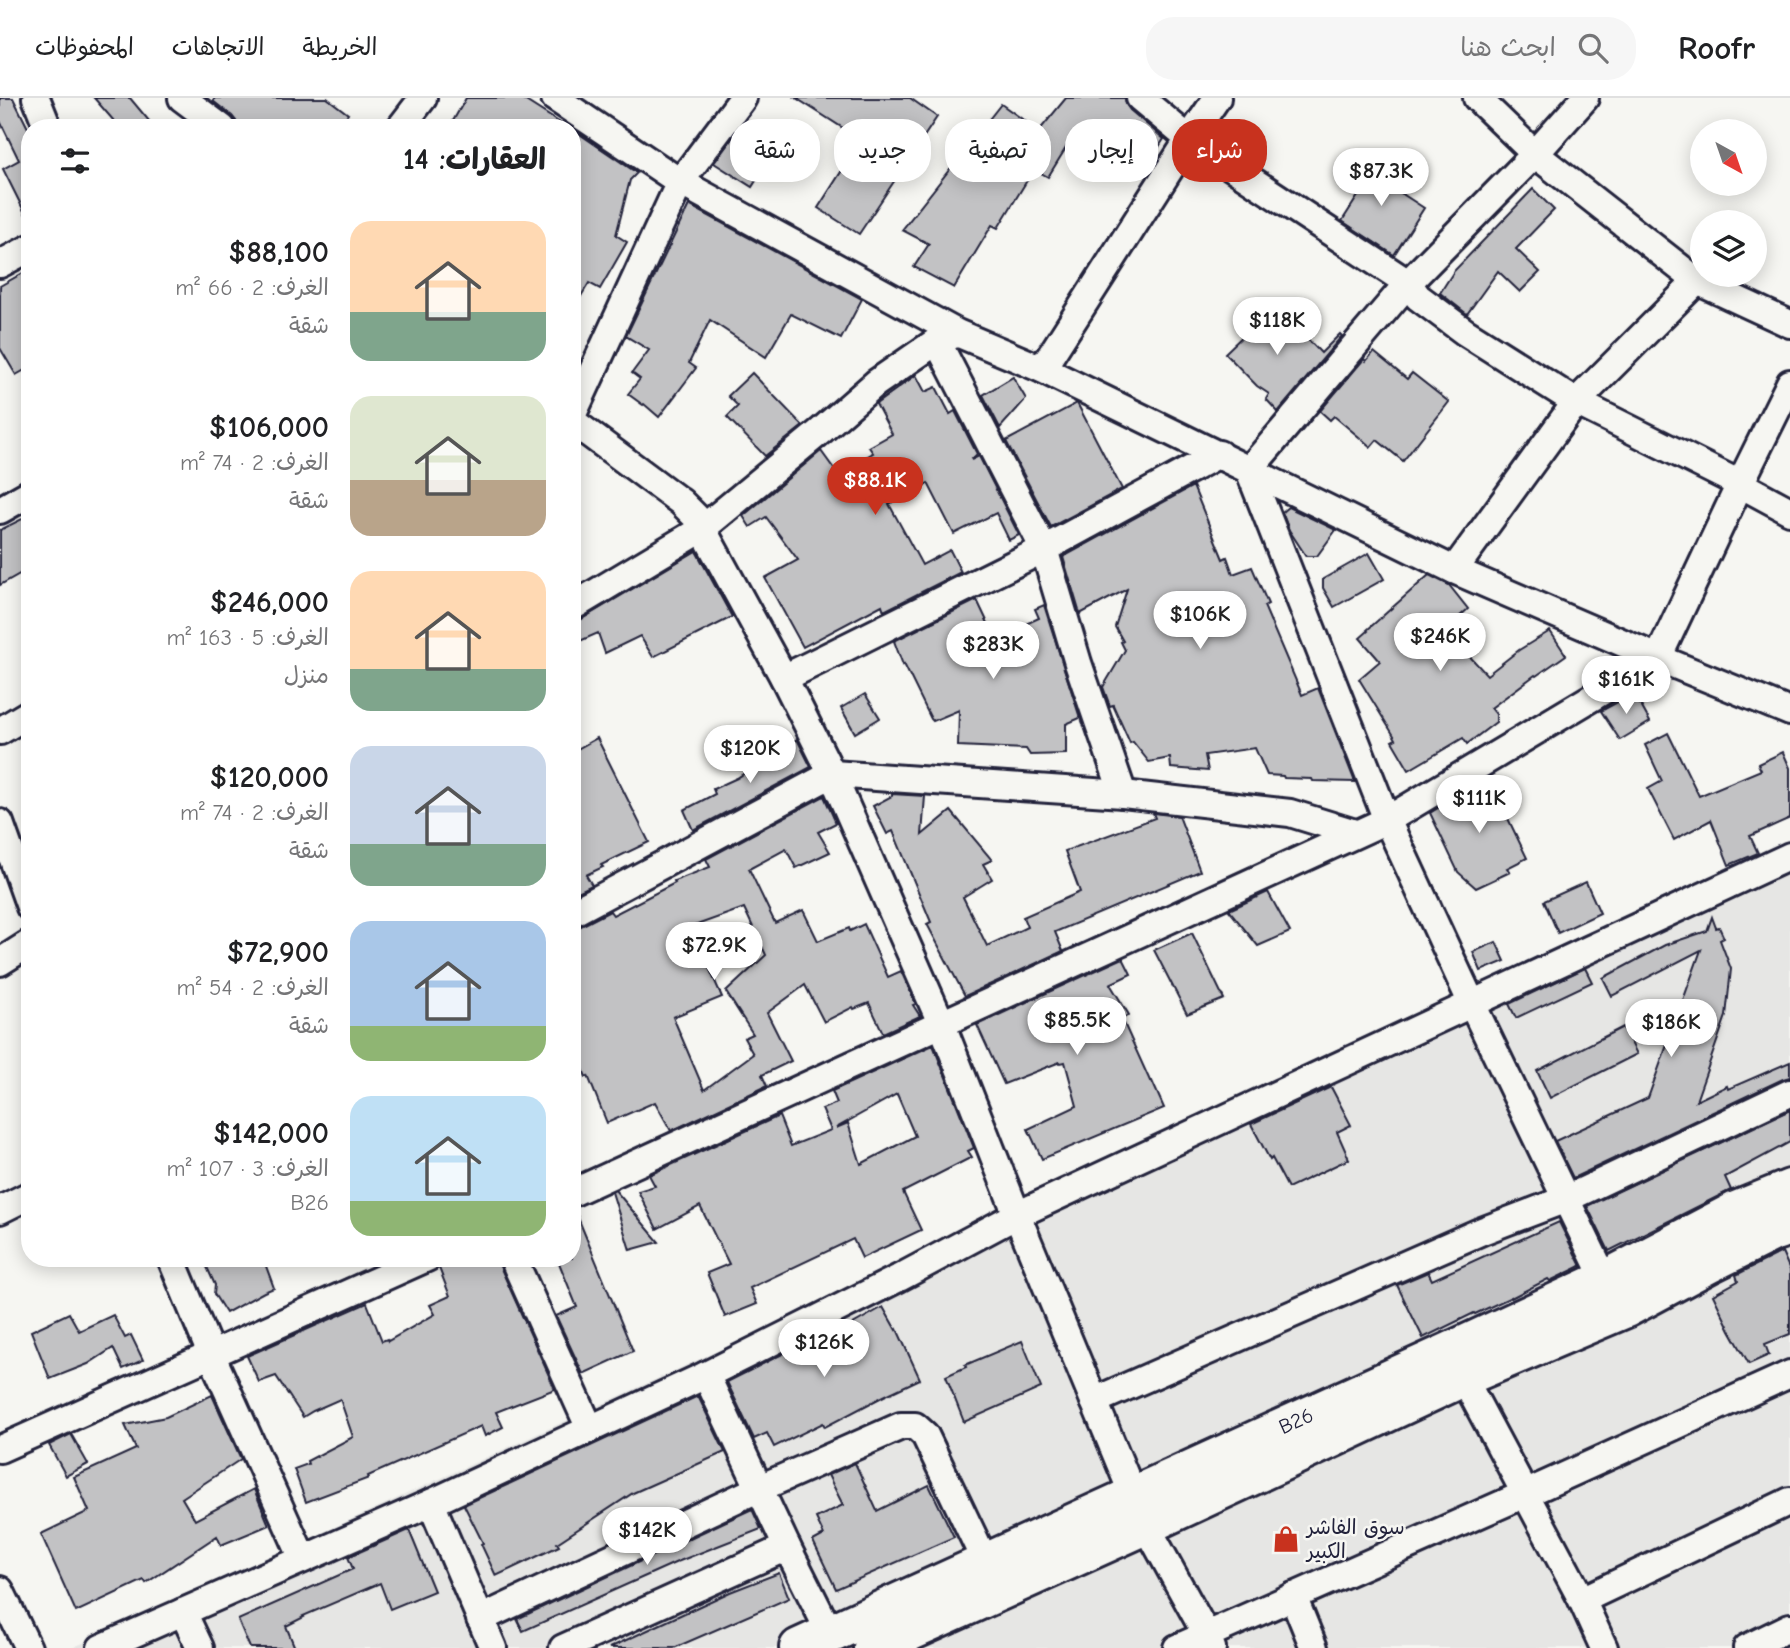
<!DOCTYPE html>
<html lang="ar">
<meta charset="utf-8">
<style>
:root{--surface:#fff;--page:#f6f6f6;--text:#202124;--muted:#757577;--line:#e0e0e0;--accent:#c8321e}
body{margin:0;font-family:"Comic Neue","Playpen Sans Arabic",sans-serif;background:var(--page);color:var(--text);direction:rtl;height:100vh;display:flex;flex-direction:column;font-size:26px;white-space:nowrap}
*{box-sizing:border-box;margin:0}
p{font-size:23px;color:var(--muted)}
.icon{flex:none;width:38px;height:38px;fill:none;stroke:currentColor;stroke-width:2;stroke-linecap:round;stroke-linejoin:round}
.map{position:relative;flex:1;overflow:hidden;direction:ltr}
.drawer{position:absolute;left:21px;top:21px;width:560px;height:1148px;display:flex;flex-direction:column;background:var(--surface);border-radius:28px;box-shadow:0 4px 18px #0003;direction:rtl}
.drawer>*{flex:none}
.top-card{position:absolute;left:602px;top:21px;width:665px;height:63px;direction:rtl;display:flex;gap:14px}
.needle{width:46px;rotate:140deg}
.fabs{position:absolute;left:1690px;top:21px;display:grid;gap:14px}
.fabs a{display:grid;place-items:center;width:77px;height:77px;border-radius:50%;background:var(--surface);box-shadow:0 4px 18px #0003;font-size:35px}
.price{position:absolute;translate:-50% -60px;padding:0 16px;border-radius:24px;background:#fff;color:#222;font-size:23px;line-height:46px;filter:drop-shadow(0 2px 4px #0008)}
.price::after{content:'';position:absolute;left:50%;top:42px;width:21px;height:16px;margin-left:-10px;background:inherit;clip-path:polygon(0 0,100% 0,50% 100%)}
.price.active{background:var(--accent);color:#fff}
ul{padding:0;list-style:none}
li{display:flex;align-items:center;gap:21px;height:175px;padding:0 35px}
li span{display:grid;place-items:center;flex:none;width:196px;height:140px;border-radius:21px;color:#555}
li>.icon{margin-inline-start:auto}
span .icon{width:84px;height:84px;fill:#fffc;stroke-width:1}
li b{font-size:30px}
h2{display:flex;justify-content:space-between;align-items:center;height:84px;padding:0 35px;font-size:30px}
.tag{padding:0 24px;border-radius:28px;background:var(--surface);box-shadow:0 4px 18px #0003;font-size:24px;line-height:63px}
.tag.active{background:var(--accent);color:#fff}
header{display:flex;align-items:center;gap:42px;box-sizing:border-box;height:98px;padding:0 35px;background:var(--surface);border-bottom:2px solid var(--line)}
header strong{font-size:33px}
nav{display:flex;gap:38px;margin-inline-start:auto;font-size:24px}
.search{width:490px;height:63px;background:var(--page);display:flex;align-items:center;gap:18px;box-sizing:border-box;padding:0 24px;border-radius:28px;color:var(--muted);font-size:26px}
.map>svg:first-child{display:block}
.built{fill:#e6e6e4}
.building{fill:#c2c2c4;stroke:#22223b;stroke-width:2;fill-rule:evenodd}
.lines{fill:none;stroke-linecap:round;stroke-linejoin:round}
.minor-casing{stroke:#22223b;stroke-width:32}
.highway-casing{stroke:#22223b;stroke-width:44}
.minor{stroke:#f6f6f2;stroke-width:26}
.highway{stroke:#f6f6f2;stroke-width:38}
.labels{text-anchor:middle;dominant-baseline:central;stroke-width:5;stroke-linejoin:round;paint-order:stroke}
.street-label{font-size:21px;fill:#22223b;stroke:#f6f6f2}
.poi-label{font-size:21px;fill:#22223b;stroke:#f6f6f2;text-anchor:start}
</style>
<header>
<strong>Roofr</strong>
<div class="search"><svg class="icon" aria-label="search" viewBox="0 0 24 24"><circle cx="10" cy="10" r="6"/><path d="M15 15l6 6"/></svg>ابحث هنا</div>
<nav><a>الخريطة</a><a>الاتجاهات</a><a>المحفوظات</a></nav>
</header>
<div class="map">
<svg width="1790" height="1550" viewBox="0 0 1790 1550">
<rect width="100%" height="100%" fill="#f6f6f2"/>
<filter id="ink" filterUnits="userSpaceOnUse"><feTurbulence type="fractalNoise" baseFrequency=".0143" numOctaves="2"/><feDisplacementMap in="SourceGraphic" scale="14" xChannelSelector="R" yChannelSelector="G"/><feConvolveMatrix kernelMatrix="1 2 1 2 8 2 1 2 1" color-interpolation-filters="sRGB"/></filter>
<g filter="url(#ink)">
<path class="built" d="M 1790,759 L 1790,1550 L 72,1550 Z"/>
<g class="building">
<path d="M 0,0 L 13,0 L 30,34 L 30,125 L 3,71 L 19,62 L 0,23 Z"/>
<path d="M 94,0 L 130,0 L 155,30 L 120,30 Z"/>
<path d="M 215,0 L 327,0 L 348,16 L 337,30 L 237,30 L 236,23 L 232,18 L 213,3 Z"/>
<path d="M 466,0 L 521,0 L 568,30 L 449,30 Z"/>
<path d="M 796,0 L 910,0 L 937,19 L 859,136 L 818,110 L 855,52 L 845,46 L 849,34 Z"/>
<path d="M 1066,0 L 1125,0 L 1126,6 L 1130,12 L 1164,41 L 1143,73 L 1089,38 L 1075,56 L 1069,45 L 1048,79 L 1034,71 L 998,130 L 992,127 L 954,190 L 914,169 L 929,146 L 902,132 L 1001,6 L 1039,33 Z"/>
<path d="M 743,26 L 778,48 L 752,89 L 714,65 Z"/>
<path d="M 572,31 L 637,75 L 630,82 L 616,137 L 627,144 L 600,191 L 589,185 L 572,213 Z"/>
<path d="M 1362,59 L 1403,86 L 1398,93 L 1424,110 L 1394,157 L 1342,123 L 1365,87 L 1350,76 Z"/>
<path d="M 1533,91 L 1554,112 L 1516,151 L 1540,174 L 1520,194 L 1498,173 L 1467,216 L 1440,195 L 1454,173 Z"/>
<path d="M 689,107 L 862,201 L 841,241 L 791,216 L 766,259 L 710,222 L 689,265 L 696,270 L 659,319 L 644,306 L 643,307 L 628,296 L 640,281 L 632,275 L 649,252 L 626,238 Z"/>
<path d="M 30,171 L 30,269 L 16,277 L 0,250 L 0,188 Z"/>
<path d="M 1275,207 L 1321,255 L 1340,236 L 1342,238 L 1278,314 L 1266,301 L 1269,296 L 1257,288 L 1225,255 Z"/>
<path d="M 1374,254 L 1407,281 L 1412,275 L 1449,304 L 1403,363 L 1377,342 L 1371,349 L 1334,318 L 1330,322 L 1320,313 L 1364,261 L 1366,263 Z"/>
<path d="M 752,275 L 803,328 L 765,358 L 727,319 L 738,308 L 728,298 Z"/>
<path d="M 916,277 L 925,294 L 936,289 L 950,316 L 955,313 L 977,356 L 971,362 L 979,358 L 1019,437 L 1009,442 L 996,415 L 954,436 L 928,385 L 889,406 L 922,467 L 950,452 L 961,474 L 884,513 L 882,507 L 803,549 L 765,480 L 798,462 L 766,419 L 750,429 L 743,418 L 821,353 L 837,375 L 873,355 L 869,349 L 892,336 L 876,306 Z"/>
<path d="M 1013,279 L 1026,301 L 1000,330 L 983,297 Z"/>
<path d="M 1077,305 L 1122,391 L 1051,429 L 1006,343 Z"/>
<path d="M 1193,388 L 1223,461 L 1227,459 L 1233,476 L 1252,469 L 1268,506 L 1264,508 L 1302,597 L 1318,590 L 1355,684 L 1313,683 L 1312,681 L 1284,680 L 1283,678 L 1267,677 L 1255,650 L 1205,657 L 1208,673 L 1171,670 L 1170,660 L 1149,664 L 1133,644 L 1130,645 L 1113,607 L 1110,608 L 1103,589 L 1125,552 L 1121,544 L 1123,543 L 1115,529 L 1127,491 L 1080,516 L 1063,459 Z"/>
<path d="M 1288,409 L 1336,432 L 1317,458 L 1306,458 L 1289,432 L 1282,414 Z"/>
<path d="M 30,417 L 30,470 L 0,487 L 0,432 Z"/>
<path d="M 696,453 L 732,519 L 653,559 L 640,538 L 605,555 L 598,535 L 580,543 L 572,528 L 572,525 L 580,522 Z"/>
<path d="M 1369,455 L 1384,481 L 1334,509 L 1323,490 L 1323,481 Z"/>
<path d="M 1429,477 L 1449,487 L 1468,511 L 1458,520 L 1461,522 L 1455,527 L 1467,541 L 1460,548 L 1487,577 L 1519,552 L 1550,533 L 1566,557 L 1536,578 L 1535,577 L 1491,610 L 1496,616 L 1496,624 L 1467,646 L 1463,640 L 1409,672 L 1392,643 L 1396,641 L 1359,581 L 1380,563 L 1360,540 L 1368,533 L 1367,532 Z"/>
<path d="M 977,502 L 995,540 L 1039,520 L 1035,511 L 1044,507 L 1080,620 L 1066,626 L 1066,656 L 1030,657 L 1026,651 L 958,648 L 959,612 L 933,623 L 931,621 L 904,566 L 903,567 L 894,543 Z"/>
<path d="M 1634,595 L 1650,624 L 1620,642 L 1601,613 Z"/>
<path d="M 865,596 L 880,620 L 855,635 L 841,610 Z"/>
<path d="M 1668,635 L 1699,698 L 1761,672 L 1758,666 L 1783,654 L 1790,670 L 1790,720 L 1750,738 L 1758,755 L 1729,767 L 1711,722 L 1674,742 L 1648,691 L 1662,683 L 1645,647 Z"/>
<path d="M 597,640 L 649,744 L 601,767 L 603,769 L 586,777 L 592,787 L 578,794 L 572,784 L 572,654 Z"/>
<path d="M 797,641 L 811,669 L 693,732 L 684,712 L 715,696 L 713,691 L 737,680 Z"/>
<path d="M 1490,683 L 1527,760 L 1507,770 L 1510,774 L 1476,790 L 1458,774 L 1430,715 L 1451,702 Z"/>
<path d="M 892,696 L 925,698 L 922,737 L 951,713 L 992,762 L 983,766 L 992,781 L 963,799 L 987,848 L 1027,829 L 1023,819 L 1080,794 L 1065,753 L 1155,720 L 1153,715 L 1179,718 L 1200,773 L 1055,834 L 1063,853 L 965,898 L 927,826 L 931,824 L 893,733 L 887,736 L 873,708 L 892,698 Z"/>
<path d="M 824,698 L 836,725 L 818,734 L 830,754 L 796,770 L 786,751 L 749,771 L 775,825 L 803,812 L 818,843 L 849,830 L 850,833 L 864,826 L 888,879 L 901,873 L 916,906 L 913,907 L 920,918 L 883,935 L 869,905 L 854,911 L 853,909 L 824,924 L 805,887 L 767,915 L 791,963 L 762,977 L 767,988 L 671,1033 L 655,1004 L 607,1025 L 588,978 L 586,979 L 572,943 L 572,831 L 579,829 L 610,813 L 613,817 L 675,785 L 674,783 L 710,769 L 706,761 ZM 744,810 L 766,857 L 726,894 L 753,936 L 744,940 L 753,956 L 704,992 L 673,919 L 722,899 L 691,829 Z"/>
<path d="M 1586,784 L 1600,815 L 1558,835 L 1544,803 Z"/>
<path d="M 1268,794 L 1290,834 L 1258,848 L 1229,812 Z"/>
<path d="M 1712,819 L 1716,830 L 1719,829 L 1724,840 L 1720,842 L 1731,871 L 1726,918 L 1696,1003 L 1727,988 L 1728,991 L 1790,964 L 1790,979 L 1783,981 L 1573,1080 L 1555,1043 L 1648,1000 L 1701,852 L 1612,898 L 1603,880 L 1665,847 L 1707,833 Z"/>
<path d="M 1192,835 L 1224,901 L 1187,916 L 1154,852 Z"/>
<path d="M 1496,844 L 1505,863 L 1481,873 L 1473,854 Z"/>
<path d="M 1123,860 L 1131,876 L 1110,886 L 1129,917 L 1122,921 L 1150,983 L 1152,983 L 1164,1010 L 1042,1061 L 1028,1031 L 1077,1008 L 1065,964 L 1061,965 L 1060,964 L 1004,986 L 977,927 Z"/>
<path d="M 1585,870 L 1592,884 L 1516,920 L 1509,906 Z"/>
<path d="M 1623,929 L 1637,956 L 1550,1000 L 1537,973 Z"/>
<path d="M 933,947 L 974,1050 L 968,1053 L 972,1059 L 903,1094 L 921,1132 L 862,1160 L 853,1141 L 750,1190 L 757,1206 L 725,1219 L 707,1175 L 729,1166 L 700,1108 L 657,1131 L 638,1093 L 655,1088 L 649,1077 L 779,1018 L 791,1048 L 831,1032 L 822,1011 L 837,1005 L 832,993 ZM 897,996 L 915,1038 L 861,1066 L 848,1025 L 836,1030 Z"/>
<path d="M 1331,989 L 1351,1027 L 1337,1034 L 1349,1061 L 1288,1090 L 1272,1060 L 1270,1062 L 1251,1026 Z"/>
<path d="M 1790,1012 L 1790,1044 L 1725,1079 L 1731,1092 L 1609,1153 L 1587,1108 Z"/>
<path d="M 615,1092 L 659,1144 L 630,1152 L 612,1094 Z"/>
<path d="M 572,1110 L 574,1110 L 633,1253 L 583,1276 L 556,1218 L 577,1209 L 557,1160 L 572,1160 Z"/>
<path d="M 1559,1124 L 1581,1168 L 1550,1183 L 1548,1181 L 1511,1200 L 1511,1199 L 1475,1216 L 1474,1215 L 1423,1240 L 1397,1187 L 1428,1174 L 1432,1182 Z"/>
<path d="M 1782,1154 L 1790,1172 L 1790,1236 L 1765,1246 L 1769,1257 L 1749,1266 L 1730,1232 L 1713,1197 L 1738,1183 L 1736,1177 Z"/>
<path d="M 203,1160 L 263,1160 L 274,1190 L 264,1194 L 226,1215 L 214,1196 L 215,1187 Z"/>
<path d="M 452,1160 L 498,1160 L 499,1166 L 555,1291 L 496,1314 L 503,1329 L 485,1338 L 481,1328 L 368,1378 L 369,1380 L 306,1404 L 294,1371 L 308,1366 L 307,1363 L 353,1339 L 340,1301 L 313,1313 L 303,1319 L 276,1278 L 259,1284 L 247,1258 L 367,1205 L 382,1243 L 387,1241 L 388,1243 L 435,1216 L 430,1207 L 450,1198 L 439,1170 L 442,1164 Z"/>
<path d="M 883,1209 L 896,1232 L 897,1231 L 920,1281 L 884,1298 L 825,1329 L 823,1325 L 774,1349 L 767,1335 L 754,1341 L 727,1284 L 834,1230 L 837,1235 Z"/>
<path d="M 69,1215 L 79,1233 L 113,1217 L 125,1240 L 131,1237 L 143,1262 L 123,1271 L 113,1250 L 88,1266 L 50,1281 L 31,1233 Z"/>
<path d="M 1022,1243 L 1041,1290 L 964,1324 L 946,1278 L 966,1269 L 965,1267 Z"/>
<path d="M 212,1297 L 241,1361 L 182,1400 L 195,1422 L 254,1391 L 269,1427 L 221,1447 L 217,1438 L 146,1485 L 144,1482 L 76,1514 L 41,1436 L 89,1413 L 74,1379 L 136,1351 L 125,1327 L 166,1319 Z"/>
<path d="M 698,1298 L 725,1354 L 633,1395 L 557,1445 L 559,1448 L 496,1478 L 481,1446 L 483,1445 L 464,1407 Z"/>
<path d="M 71,1336 L 88,1366 L 66,1378 L 49,1347 Z"/>
<path d="M 855,1365 L 877,1413 L 929,1387 L 954,1439 L 836,1491 L 813,1443 L 824,1437 L 816,1420 L 843,1407 L 828,1377 Z"/>
<path d="M 752,1411 L 761,1431 L 677,1464 L 523,1533 L 517,1521 Z"/>
<path d="M 409,1432 L 434,1493 L 390,1511 L 380,1485 L 303,1518 L 304,1519 L 286,1528 L 295,1550 L 250,1550 L 238,1522 L 353,1471 L 348,1459 Z"/>
<path d="M 779,1475 L 789,1500 L 674,1550 L 609,1550 L 730,1494 Z"/>
</g>
<g class="lines">
<defs>
<g id="minor">
<path d="M 36,0 L 48,30"/>
<path d="M 182,0 L 222,30"/>
<path d="M 555,0 L 680,84 L 957,235 L 1042,271 L 1454,472 L 1658,560 L 1790,614"/>
<path d="M 1140,0 L 1189,41 L 1408,185 L 1418,199 L 1465,234 L 1576,304 L 1740,386 L 1790,413"/>
<path d="M 1477,0 L 1535,56 L 1697,183 L 1790,226"/>
<path d="M 1585,0 L 1535,56 L 1408,185 L 1249,372 L 1387,722 L 1472,906 L 1605,1182"/>
<path d="M 400,30 L 423,0"/>
<path d="M 0,166 L 30,150"/>
<path d="M 937,243 L 1044,451 L 1078,565 L 1123,696"/>
<path d="M 1042,271 L 1189,41 L 1217,0"/>
<path d="M 572,318 L 680,84 L 743,0"/>
<path d="M 572,323 L 681,404 L 696,419 L 784,580 L 832,676 L 942,927 L 1017,1117 L 1133,1397 L 1146,1427 L 1206,1536 L 1212,1550"/>
<path d="M 0,412 L 30,395"/>
<path d="M 1454,472 L 1576,304 L 1697,183"/>
<path d="M 572,509 L 702,431 L 822,332 L 876,285 L 937,243 L 953,237"/>
<path d="M 784,580 L 1044,451 L 1219,356"/>
<path d="M 0,633 L 30,615"/>
<path d="M 0,725 L 30,809"/>
<path d="M 572,815 L 832,676 L 1123,696 L 1290,715 L 1355,735"/>
<path d="M 0,864 L 30,845"/>
<path d="M 572,1095 L 1387,722 L 1658,560 L 1740,386 L 1790,285"/>
<path d="M 0,1112 L 30,1097"/>
<path d="M 171,1160 L 211,1256 L 303,1461"/>
<path d="M 513,1160 L 590,1331"/>
<path d="M 706,1277 L 787,1449 L 830,1535"/>
<path d="M 1463,1279 L 1582,1502 L 1604,1550"/>
<path d="M 1094,1303 L 1482,1133 L 1566,1101 L 1790,995"/>
<path d="M 0,1351 L 427,1160"/>
<path d="M 431,1405 L 493,1550"/>
<path d="M 0,1492 L 28,1550"/>
<path d="M 1293,1498 L 1314,1550"/>
<path d="M 1582,1502 L 1790,1403"/>
<path d="M 183,1514 L 200,1550"/>
<path d="M 480,1521 L 760,1390 L 901,1328 L 915,1328 L 925,1337 L 986,1465"/>
<path d="M 101,1550 L 431,1405 L 706,1277 L 899,1180 L 1017,1117 L 1790,758"/>
<path d="M 563,1550 L 787,1449"/>
<path d="M 1177,1550 L 1525,1396 L 1790,1276"/>
<path d="M 1747,1550 L 1790,1529"/>
</g>
<g id="highway">
<path d="M 799,1550 L 1456,1251 L 1605,1182 L 1736,1113 L 1790,1091"/>
<path d="M 873,1550 L 1146,1427 L 1463,1279 L 1626,1210 L 1708,1166 L 1772,1134 L 1790,1128"/>
</g>
</defs>
<use href="#minor" class="minor-casing"/>
<use href="#highway" class="highway-casing"/>
<use href="#minor" class="minor"/>
<use href="#highway" class="highway"/>
</g>
</g>
<defs>
<symbol id="shop-bare" viewBox="-9 -9 18 18"><path d="M-5-2.5h2.3a2.7 3.5 0 0 1 5.4 0H5L5.5 6h-11ZM-1.5-2.5h3a1.5 2.3 0 0 0-3 0Z" fill="#c8321e" stroke="#f6f6f2" stroke-width="2.5" paint-order="stroke"/></symbol>
</defs>
<g fill-rule="evenodd">
<use href="#shop-bare" x="1267" y="1422" width="38" height="38"/>
</g>
<g class="labels">
<g class="street-label">
<text transform="translate(1296 1323) rotate(-24)">B26</text>
</g>
<g class="poi-label">
<text x="1307" y="1429">سوق الفاشر<tspan x="1307" dy="24">الكبير</tspan></text>
</g>
</g>
</svg>
<div class="fabs">
<a><svg class="needle" viewBox="-14 -14 28 28"><path d="M0-13l5 13h-10z" fill="#e53935"/><path d="M0 13l5-13h-10z" fill="#757577"/></svg></a>
<a><svg class="icon" aria-label="layers" viewBox="0 0 24 24"><path d="M12 4l9 5-9 5-9-5zM3 14l9 5 9-5"/></svg></a>
</div>
<b class="price" style="left:1381px;top:110px">$87.3K</b>
<b class="price" style="left:1277px;top:259px">$118K</b>
<b class="price active" style="left:875px;top:419px">$88.1K</b>
<b class="price" style="left:1200px;top:553px">$106K</b>
<b class="price" style="left:1440px;top:575px">$246K</b>
<b class="price" style="left:993px;top:583px">$283K</b>
<b class="price" style="left:1626px;top:618px">$161K</b>
<b class="price" style="left:750px;top:687px">$120K</b>
<b class="price" style="left:1479px;top:737px">$111K</b>
<b class="price" style="left:714px;top:884px">$72.9K</b>
<b class="price" style="left:1077px;top:959px">$85.5K</b>
<b class="price" style="left:1671px;top:961px">$186K</b>
<b class="price" style="left:824px;top:1281px">$126K</b>
<b class="price" style="left:647px;top:1469px">$142K</b>
<div class="top-card">
<a class="tag active">شراء</a>
<a class="tag">إيجار</a>
<a class="tag">تصفية</a>
<a class="tag">جديد</a>
<a class="tag">شقة</a>
</div>
<section class="drawer">
<h2>العقارات: 14<svg class="icon" aria-label="filters" viewBox="0 0 24 24"><path d="M4 7h16M4 17h16"/><circle cx="9" cy="7" r="2"/><circle cx="15" cy="17" r="2"/></svg></h2>
<ul>
<li><span style="background:linear-gradient(#ffd9b3 65%,#7fa58c 0)"><svg class="icon" aria-label="home" viewBox="0 0 24 24"><path d="M3 11l9-7 9 7M6 9v11h12V9"/></svg></span><div><b>$88,100</b><p>الغرف: 2 · 66 m²</p><p>شقة</p></div></li>
<li><span style="background:linear-gradient(#dfe7d0 60%,#b9a48a 0)"><svg class="icon" aria-label="home" viewBox="0 0 24 24"><path d="M3 11l9-7 9 7M6 9v11h12V9"/></svg></span><div><b>$106,000</b><p>الغرف: 2 · 74 m²</p><p>شقة</p></div></li>
<li><span style="background:linear-gradient(#ffd9b3 70%,#7fa58c 0)"><svg class="icon" aria-label="home" viewBox="0 0 24 24"><path d="M3 11l9-7 9 7M6 9v11h12V9"/></svg></span><div><b>$246,000</b><p>الغرف: 5 · 163 m²</p><p>منزل</p></div></li>
<li><span style="background:linear-gradient(#c9d6e8 70%,#7fa58c 0)"><svg class="icon" aria-label="home" viewBox="0 0 24 24"><path d="M3 11l9-7 9 7M6 9v11h12V9"/></svg></span><div><b>$120,000</b><p>الغرف: 2 · 74 m²</p><p>شقة</p></div></li>
<li><span style="background:linear-gradient(#a9c7e8 75%,#8fb573 0)"><svg class="icon" aria-label="home" viewBox="0 0 24 24"><path d="M3 11l9-7 9 7M6 9v11h12V9"/></svg></span><div><b>$72,900</b><p>الغرف: 2 · 54 m²</p><p>شقة</p></div></li>
<li><span style="background:linear-gradient(#bfe0f5 75%,#8fb573 0)"><svg class="icon" aria-label="home" viewBox="0 0 24 24"><path d="M3 11l9-7 9 7M6 9v11h12V9"/></svg></span><div><b>$142,000</b><p>الغرف: 3 · 107 m²</p><p>B26</p></div></li>
</ul>
</section>
</div>
